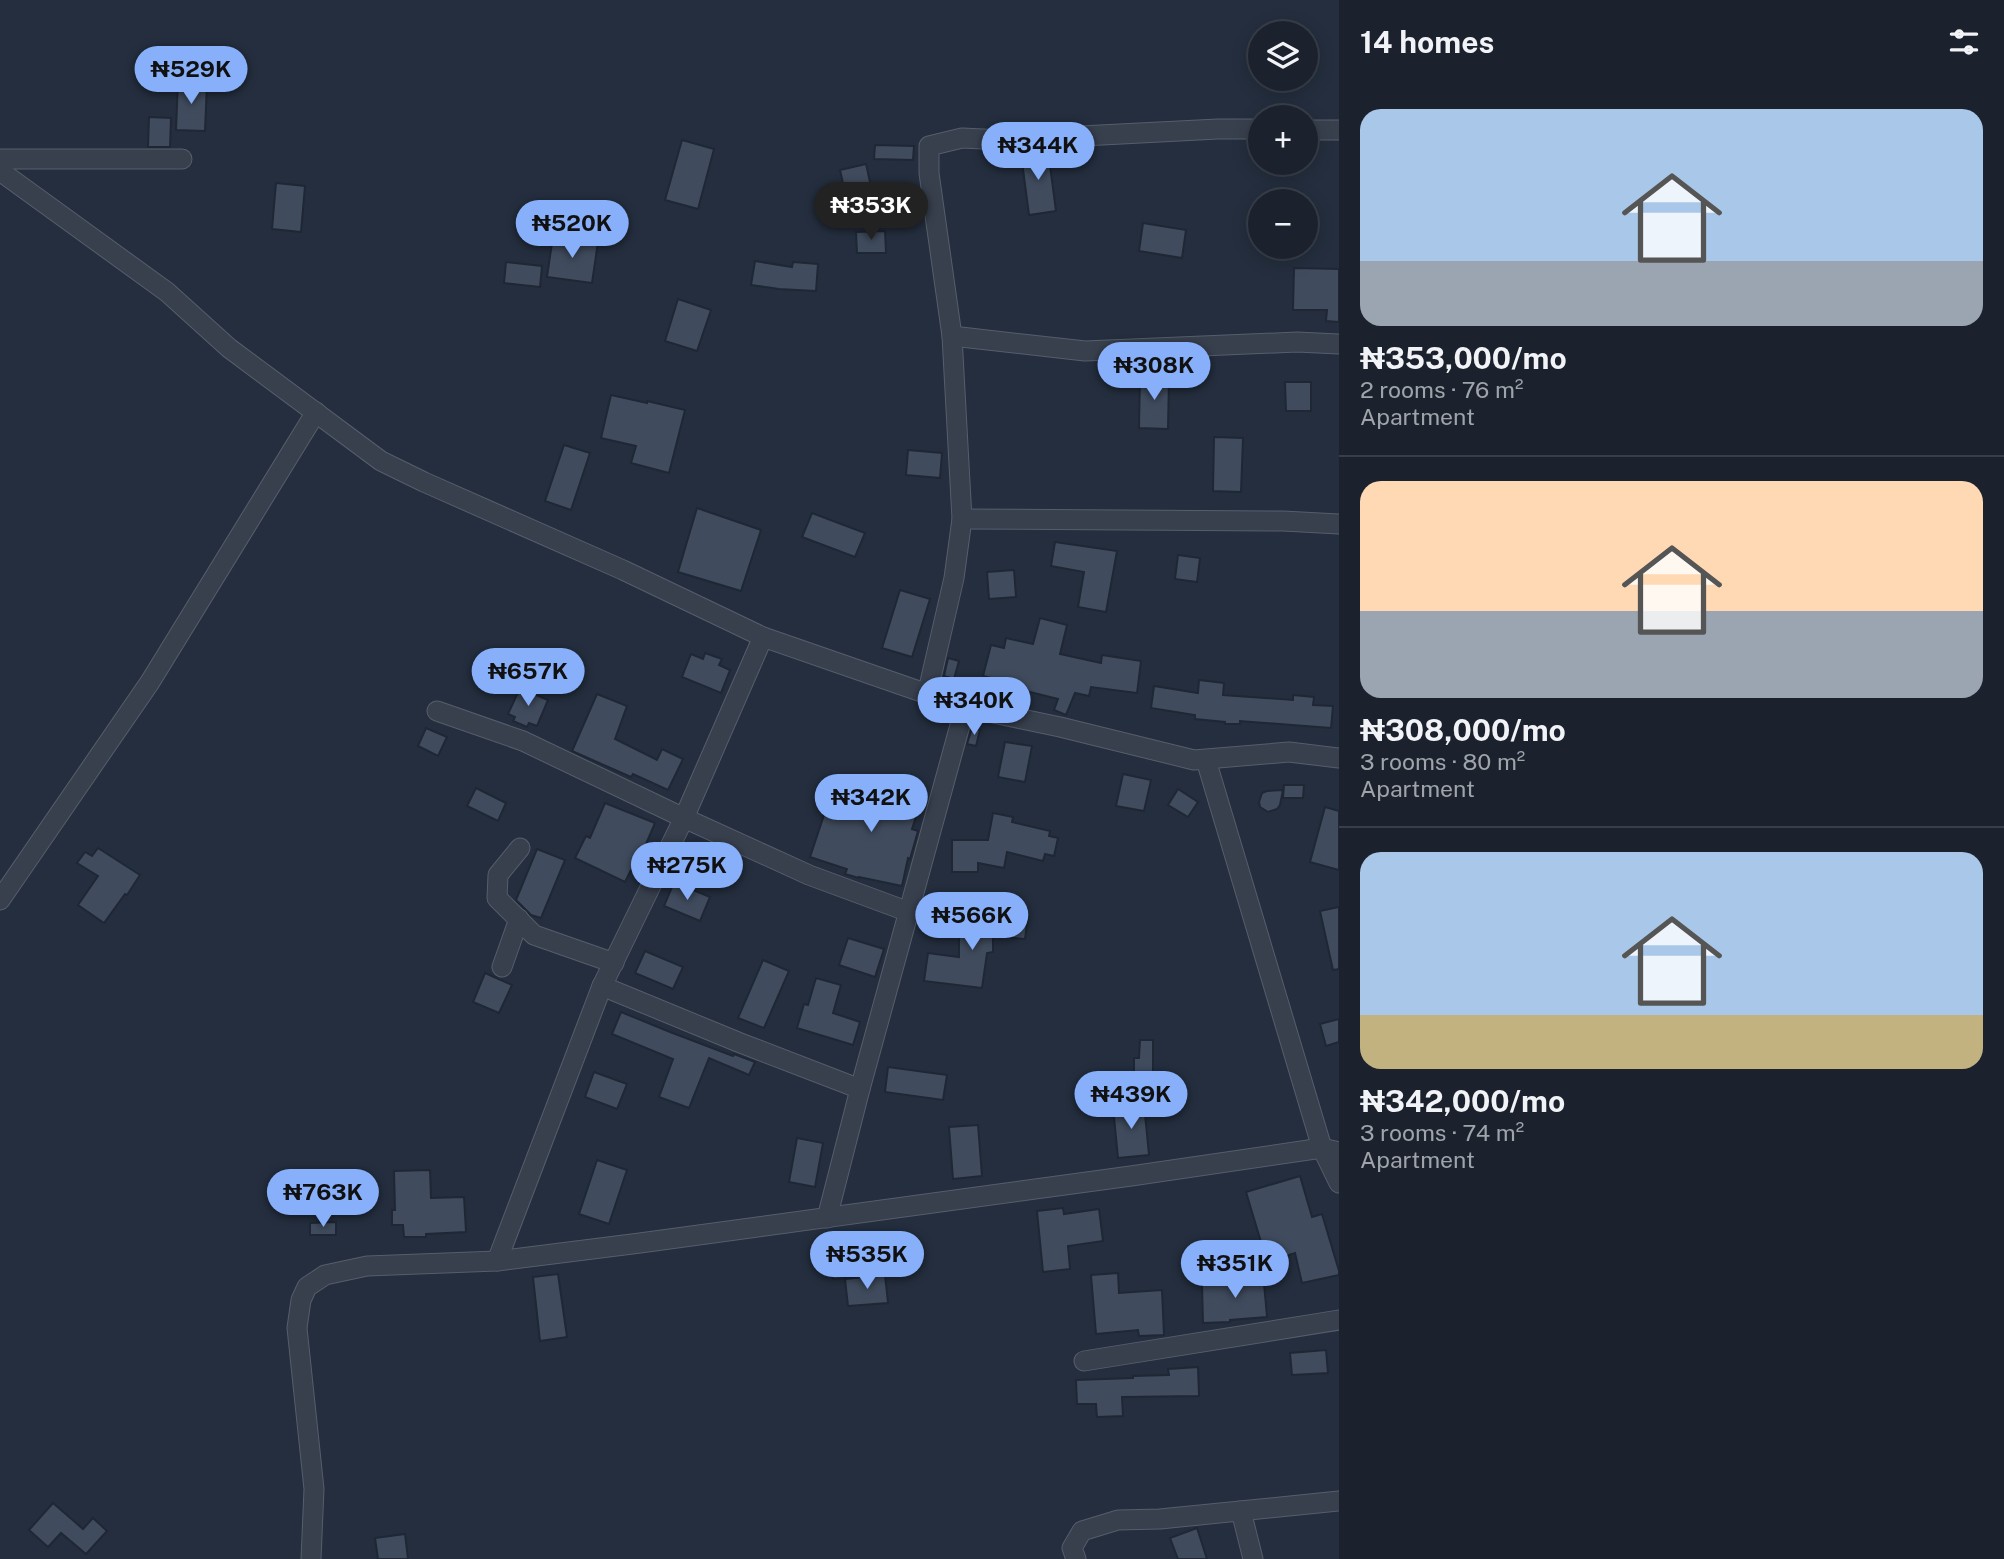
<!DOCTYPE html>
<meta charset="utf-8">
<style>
:root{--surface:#1b222e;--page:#242a36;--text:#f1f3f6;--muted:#a0a4aa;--line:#393f4a;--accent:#88affa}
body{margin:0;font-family:"Public Sans",sans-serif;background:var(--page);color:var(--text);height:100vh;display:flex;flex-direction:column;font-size:26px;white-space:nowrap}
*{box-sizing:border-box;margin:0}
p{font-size:23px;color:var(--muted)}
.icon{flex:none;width:38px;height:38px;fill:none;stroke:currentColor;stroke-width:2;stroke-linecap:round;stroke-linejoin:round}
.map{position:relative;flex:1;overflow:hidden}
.panel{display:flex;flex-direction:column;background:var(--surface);width:665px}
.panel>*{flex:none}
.buttons{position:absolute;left:1248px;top:21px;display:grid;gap:14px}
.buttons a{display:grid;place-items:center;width:70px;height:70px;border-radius:50%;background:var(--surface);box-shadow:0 4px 18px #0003,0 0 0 2px var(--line);font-size:35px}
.price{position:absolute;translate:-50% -60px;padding:0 16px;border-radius:24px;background:var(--accent);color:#111;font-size:23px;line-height:46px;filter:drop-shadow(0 2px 4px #0008)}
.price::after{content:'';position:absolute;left:50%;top:42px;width:21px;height:16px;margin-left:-10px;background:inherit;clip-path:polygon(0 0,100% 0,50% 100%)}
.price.on{background:#222;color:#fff}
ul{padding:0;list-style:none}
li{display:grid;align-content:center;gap:14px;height:371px;padding:0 21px}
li+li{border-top:2px solid var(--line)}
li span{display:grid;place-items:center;height:217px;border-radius:21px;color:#555}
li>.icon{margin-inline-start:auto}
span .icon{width:126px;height:126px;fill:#fffc;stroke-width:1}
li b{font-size:30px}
h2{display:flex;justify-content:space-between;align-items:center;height:84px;padding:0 21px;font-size:30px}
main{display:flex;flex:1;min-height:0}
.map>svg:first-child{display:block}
.building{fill:#404c5e;stroke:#1f2735;stroke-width:2}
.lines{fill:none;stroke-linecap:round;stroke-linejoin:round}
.minor-casing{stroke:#565e6c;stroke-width:21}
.minor{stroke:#38404e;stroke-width:19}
</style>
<main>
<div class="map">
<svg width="1339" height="1559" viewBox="0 0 1339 1559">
<rect width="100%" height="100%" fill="#242e3e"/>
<g class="building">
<path d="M 178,80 L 207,81 L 205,131 L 176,130 Z"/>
<path d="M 149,117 L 171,118 L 170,147 L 148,147 Z"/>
<path d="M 682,140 L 714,149 L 698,209 L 665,200 Z"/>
<path d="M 875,145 L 914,146 L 913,160 L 874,159 Z"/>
<path d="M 1048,150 L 1056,211 L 1029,215 L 1021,154 Z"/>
<path d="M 866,164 L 875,204 L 849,210 L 840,170 Z"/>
<path d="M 276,183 L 305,186 L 301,232 L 272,229 Z"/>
<path d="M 1143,223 L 1186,230 L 1182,258 L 1139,251 Z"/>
<path d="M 885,231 L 886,253 L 857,253 L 856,232 Z"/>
<path d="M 553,236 L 598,242 L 592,283 L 547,277 Z"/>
<path d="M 755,261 L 792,267 L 793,262 L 818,264 L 816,291 L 779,289 L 751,285 Z"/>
<path d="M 506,262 L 542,266 L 540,287 L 504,283 Z"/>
<path d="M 1294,268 L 1339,269 L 1339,322 L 1326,321 L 1327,310 L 1293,310 Z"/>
<path d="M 678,299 L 711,310 L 697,351 L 665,341 Z"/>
<path d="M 1140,376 L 1169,377 L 1168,429 L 1139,428 Z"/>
<path d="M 1285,382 L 1311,382 L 1311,411 L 1286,411 Z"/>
<path d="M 611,395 L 647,403 L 647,401 L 685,410 L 669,473 L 631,463 L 636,446 L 601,438 Z"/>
<path d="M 1214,437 L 1243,438 L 1241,492 L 1213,491 Z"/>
<path d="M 564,445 L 590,453 L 571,510 L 545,501 Z"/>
<path d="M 908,450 L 942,453 L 940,478 L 906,475 Z"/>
<path d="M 697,508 L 761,530 L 741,591 L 678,572 Z"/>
<path d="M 812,513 L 865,533 L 855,557 L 802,537 Z"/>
<path d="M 1055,542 L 1117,551 L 1106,612 L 1078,607 L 1084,572 L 1051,566 Z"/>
<path d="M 1178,555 L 1200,558 L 1197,582 L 1175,579 Z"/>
<path d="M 1014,570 L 1016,597 L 989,599 L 987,572 Z"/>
<path d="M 900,590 L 930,599 L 912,657 L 882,648 Z"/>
<path d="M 1040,618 L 1067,625 L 1060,654 L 1101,663 L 1102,655 L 1141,661 L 1137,693 L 1091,687 L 1089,696 L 1075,693 L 1066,715 L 1054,710 L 1058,699 L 1022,690 L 1023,686 L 983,676 L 991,645 L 1004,648 L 1006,638 L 1033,644 Z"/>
<path d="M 705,653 L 722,659 L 719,665 L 730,670 L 721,693 L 682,677 L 691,654 L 703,659 Z"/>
<path d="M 948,658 L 959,661 L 954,679 L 944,676 Z"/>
<path d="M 1199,680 L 1224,683 L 1223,695 L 1293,700 L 1293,695 L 1314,697 L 1313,705 L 1333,706 L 1331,728 L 1240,721 L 1240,724 L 1225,724 L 1225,722 L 1195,719 L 1195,715 L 1151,708 L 1154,686 L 1198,693 Z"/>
<path d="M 520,688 L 548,700 L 537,726 L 529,723 L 527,727 L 513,721 L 515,717 L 508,714 Z"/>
<path d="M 597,694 L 627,706 L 615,739 L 657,760 L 662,749 L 683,759 L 668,790 L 633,774 L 631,777 L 572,751 Z"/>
<path d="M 426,728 L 447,737 L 438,756 L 418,746 Z"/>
<path d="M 972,728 L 980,730 L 976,746 L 967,744 Z"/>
<path d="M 1005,742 L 1032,746 L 1025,782 L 998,777 Z"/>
<path d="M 1123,774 L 1151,780 L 1144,811 L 1116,806 Z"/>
<path d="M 868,778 L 923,795 L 912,829 L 918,831 L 910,859 L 908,858 L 902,886 L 859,877 L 859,878 L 845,874 L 847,869 L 810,857 L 828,803 L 858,813 Z"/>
<path d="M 1284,785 L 1304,785 L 1303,798 L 1283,798 Z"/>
<path d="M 476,788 L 506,803 L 498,821 L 467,806 Z"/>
<path d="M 1178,789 L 1198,802 L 1188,817 L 1168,805 Z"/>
<path d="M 1283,790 L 1280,805 L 1277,809 L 1268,812 L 1260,807 L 1259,802 L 1262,793 L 1267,791 Z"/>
<path d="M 605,803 L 655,823 L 634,872 L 631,870 L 625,882 L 575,858 L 586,836 L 590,838 Z"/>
<path d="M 1325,807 L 1339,811 L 1339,870 L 1310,862 Z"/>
<path d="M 993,813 L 1013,817 L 1012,822 L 1050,831 L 1049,836 L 1058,838 L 1054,856 L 1045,854 L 1043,861 L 1007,852 L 1004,868 L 978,863 L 978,872 L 952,872 L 952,840 L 988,840 Z"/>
<path d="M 98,848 L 140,875 L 127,895 L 125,894 L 104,923 L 78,905 L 98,876 L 77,863 L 85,852 L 92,856 Z"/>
<path d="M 537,849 L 565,860 L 541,918 L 531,915 L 516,900 Z"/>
<path d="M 674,882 L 710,897 L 700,921 L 664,906 Z"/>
<path d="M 1339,907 L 1339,969 L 1333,970 L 1320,911 Z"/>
<path d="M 1012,914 L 1028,916 L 1025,939 L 993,936 L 993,952 L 987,953 L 982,988 L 924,981 L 928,953 L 959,957 L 959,922 L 1011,922 Z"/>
<path d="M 848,938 L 884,949 L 875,977 L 839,965 Z"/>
<path d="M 645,951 L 683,967 L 673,989 L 635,973 Z"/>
<path d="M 763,960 L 789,971 L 764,1028 L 738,1018 Z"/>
<path d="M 485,973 L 512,985 L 499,1013 L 473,1002 Z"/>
<path d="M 816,978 L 841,985 L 833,1013 L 860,1022 L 853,1045 L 797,1028 L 804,1004 L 808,1005 Z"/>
<path d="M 621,1012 L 670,1032 L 733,1056 L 734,1054 L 755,1062 L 749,1075 L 709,1058 L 689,1108 L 659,1097 L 673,1059 L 612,1034 Z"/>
<path d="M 1339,1019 L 1339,1042 L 1326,1046 L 1320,1024 Z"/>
<path d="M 1140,1040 L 1153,1040 L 1153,1084 L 1134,1084 L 1134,1058 L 1139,1058 Z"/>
<path d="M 888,1067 L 947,1075 L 943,1100 L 885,1092 Z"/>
<path d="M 594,1072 L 627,1084 L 617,1109 L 585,1097 Z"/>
<path d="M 1144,1104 L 1149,1155 L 1118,1158 L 1113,1107 Z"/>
<path d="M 978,1125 L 982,1176 L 953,1179 L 949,1127 Z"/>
<path d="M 797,1138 L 823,1143 L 815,1187 L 789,1182 Z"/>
<path d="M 597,1160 L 627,1170 L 609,1224 L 579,1214 Z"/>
<path d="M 430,1170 L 431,1198 L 464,1197 L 466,1232 L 426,1234 L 426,1237 L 404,1237 L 403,1225 L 392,1225 L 392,1210 L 395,1210 L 394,1171 Z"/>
<path d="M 1300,1176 L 1312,1217 L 1322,1214 L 1339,1271 L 1339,1275 L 1302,1283 L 1295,1253 L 1267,1262 L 1246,1192 Z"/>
<path d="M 1063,1208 L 1064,1214 L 1099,1209 L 1103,1241 L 1068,1246 L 1070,1269 L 1043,1272 L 1037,1211 Z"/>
<path d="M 336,1222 L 336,1235 L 310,1235 L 310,1223 Z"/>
<path d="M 853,1247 L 855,1277 L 833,1279 L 830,1248 Z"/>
<path d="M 1263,1272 L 1267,1317 L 1230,1320 L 1230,1322 L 1203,1323 L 1202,1285 L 1240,1284 L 1239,1274 Z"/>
<path d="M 1118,1273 L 1119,1293 L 1162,1290 L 1164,1335 L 1139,1336 L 1138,1330 L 1096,1334 L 1091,1275 Z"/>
<path d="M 558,1274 L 567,1337 L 540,1341 L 533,1277 Z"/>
<path d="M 885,1275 L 888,1303 L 848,1306 L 845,1279 Z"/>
<path d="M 1326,1350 L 1328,1373 L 1292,1375 L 1290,1353 Z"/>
<path d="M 1198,1367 L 1199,1396 L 1122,1397 L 1123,1416 L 1097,1417 L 1096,1404 L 1077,1404 L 1076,1380 L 1133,1378 L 1133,1376 L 1169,1375 L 1168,1369 Z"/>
<path d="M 53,1503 L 83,1529 L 93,1518 L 107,1531 L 86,1554 L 61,1533 L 48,1547 L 29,1530 Z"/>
<path d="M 1197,1528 L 1207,1559 L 1178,1559 L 1170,1538 Z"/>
<path d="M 405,1534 L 408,1559 L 378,1559 L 375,1538 Z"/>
</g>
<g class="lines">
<defs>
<g id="minor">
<path d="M 1306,130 L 1339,130"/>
<path d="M 0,159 L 182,159"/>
<path d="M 0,171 L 167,292 L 229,348 L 381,461 L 424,482 L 623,570 L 763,637 L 965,707 L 1060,727 L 1194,760 L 1289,752 L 1339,758"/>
<path d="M 952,336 L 1085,351 L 1297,342 L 1339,344"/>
<path d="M 962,519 L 1283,521 L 1339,524"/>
<path d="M 927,695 L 954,578 L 962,519 L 952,336 L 929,173 L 929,146 L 962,138 L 1004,140 L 1218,129 L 1260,129"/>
<path d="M 437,711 L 523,741 L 684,818 L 809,875 L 909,912"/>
<path d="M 1206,760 L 1322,1148 L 1339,1183"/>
<path d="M 520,848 L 498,875 L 497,898 L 534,935 L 614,963"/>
<path d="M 0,900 L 150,682 L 316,412"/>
<path d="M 502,967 L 519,919"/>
<path d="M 602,986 L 738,1042 L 860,1089"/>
<path d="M 827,1218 L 860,1089 L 965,707"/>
<path d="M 497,1261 L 602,986 L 684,818 L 763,637"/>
<path d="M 1084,1361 L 1339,1320"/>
<path d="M 1241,1511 L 1253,1559"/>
<path d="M 311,1559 L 314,1489 L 297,1328 L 301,1300 L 307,1287 L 325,1275 L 367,1266 L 497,1261 L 640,1243 L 1131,1176 L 1322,1148 L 1339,1152"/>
<path d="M 1076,1559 L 1072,1548 L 1082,1531 L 1118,1520 L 1160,1519 L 1339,1501"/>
</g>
</defs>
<use href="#minor" class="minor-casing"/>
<use href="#minor" class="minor"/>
</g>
</svg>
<div class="buttons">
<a><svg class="icon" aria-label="layers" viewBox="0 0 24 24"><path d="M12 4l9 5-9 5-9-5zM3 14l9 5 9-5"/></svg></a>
<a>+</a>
<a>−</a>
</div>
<b class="price" style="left:191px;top:106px">₦529K</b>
<b class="price" style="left:1038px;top:182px">₦344K</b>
<b class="price on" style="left:871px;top:242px">₦353K</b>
<b class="price" style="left:572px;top:260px">₦520K</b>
<b class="price" style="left:1154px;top:402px">₦308K</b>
<b class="price" style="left:528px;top:708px">₦657K</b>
<b class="price" style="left:974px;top:737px">₦340K</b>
<b class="price" style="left:871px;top:834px">₦342K</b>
<b class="price" style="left:687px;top:902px">₦275K</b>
<b class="price" style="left:972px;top:952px">₦566K</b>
<b class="price" style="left:1131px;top:1131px">₦439K</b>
<b class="price" style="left:323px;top:1229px">₦763K</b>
<b class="price" style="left:867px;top:1291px">₦535K</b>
<b class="price" style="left:1235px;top:1300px">₦351K</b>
</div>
<section class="panel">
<h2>14 homes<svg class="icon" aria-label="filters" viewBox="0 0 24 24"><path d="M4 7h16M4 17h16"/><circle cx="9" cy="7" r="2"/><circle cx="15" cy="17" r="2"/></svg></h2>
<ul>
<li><span style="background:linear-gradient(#a9c7e8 70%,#9aa5b1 0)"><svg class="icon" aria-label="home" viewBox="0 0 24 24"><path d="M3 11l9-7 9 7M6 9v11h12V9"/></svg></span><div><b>₦353,000/mo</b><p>2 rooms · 76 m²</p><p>Apartment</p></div></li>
<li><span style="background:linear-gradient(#ffd9b3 60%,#9aa5b1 0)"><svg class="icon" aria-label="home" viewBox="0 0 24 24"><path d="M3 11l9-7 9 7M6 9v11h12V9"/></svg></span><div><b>₦308,000/mo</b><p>3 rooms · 80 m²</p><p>Apartment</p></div></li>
<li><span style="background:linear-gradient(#a9c7e8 75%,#c2b280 0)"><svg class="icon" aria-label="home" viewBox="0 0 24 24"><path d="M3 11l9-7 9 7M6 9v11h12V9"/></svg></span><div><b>₦342,000/mo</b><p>3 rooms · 74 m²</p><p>Apartment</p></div></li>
</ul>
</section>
</main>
